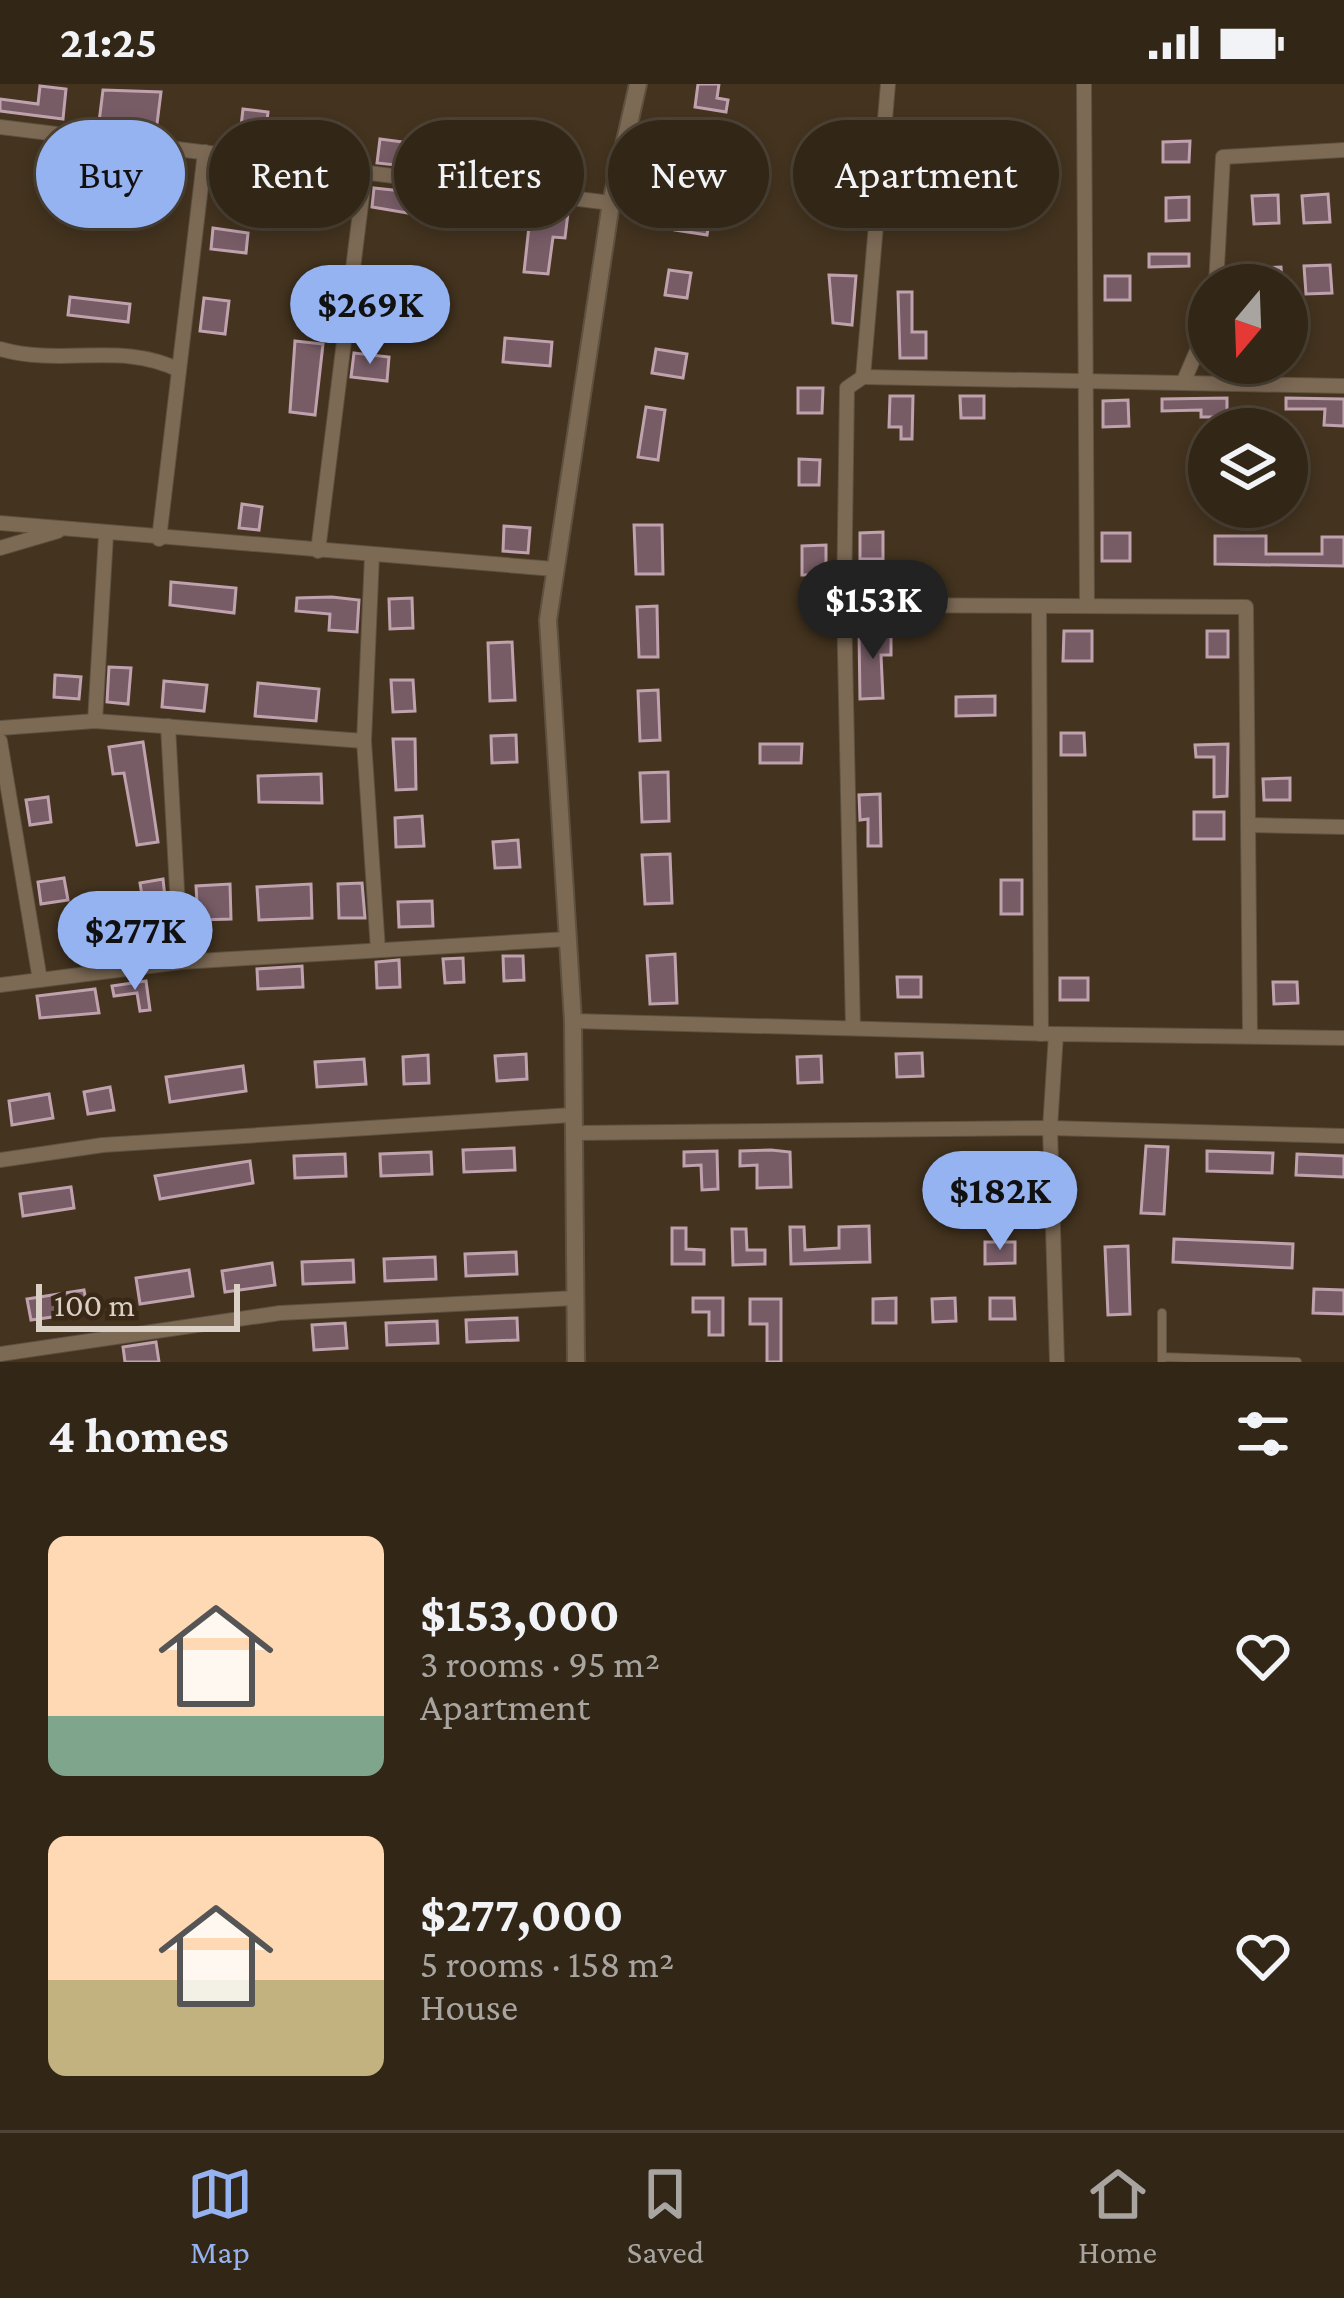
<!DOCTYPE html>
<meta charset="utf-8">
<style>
:root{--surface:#322617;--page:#3d3224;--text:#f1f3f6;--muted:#a8a5a1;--line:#4d4336;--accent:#95b2f1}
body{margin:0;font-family:"Crimson Pro",serif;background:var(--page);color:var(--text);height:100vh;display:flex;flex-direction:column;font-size:45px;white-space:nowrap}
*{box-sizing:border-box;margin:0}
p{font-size:39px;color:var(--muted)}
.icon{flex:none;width:66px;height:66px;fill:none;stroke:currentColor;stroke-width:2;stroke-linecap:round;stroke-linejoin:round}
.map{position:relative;height:1278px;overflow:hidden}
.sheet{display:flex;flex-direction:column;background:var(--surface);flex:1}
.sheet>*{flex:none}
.hud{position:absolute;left:36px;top:36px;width:1272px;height:108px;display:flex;gap:24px}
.needle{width:78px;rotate:199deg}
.fabs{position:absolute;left:1188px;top:180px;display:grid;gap:24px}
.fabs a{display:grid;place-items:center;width:120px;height:120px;border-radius:50%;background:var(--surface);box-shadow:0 6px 18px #0003,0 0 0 3px var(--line);font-size:60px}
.scale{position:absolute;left:36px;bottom:30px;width:204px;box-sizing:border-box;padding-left:12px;border:6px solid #dad0c5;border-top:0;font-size:33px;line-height:42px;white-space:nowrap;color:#dad0c5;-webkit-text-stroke:9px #382815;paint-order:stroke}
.price{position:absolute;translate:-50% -102px;padding:0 27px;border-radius:42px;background:var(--accent);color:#111;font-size:39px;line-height:78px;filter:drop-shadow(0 3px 6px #0008)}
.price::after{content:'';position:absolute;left:50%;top:72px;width:36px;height:27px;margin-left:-18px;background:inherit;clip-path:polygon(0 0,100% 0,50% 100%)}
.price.on{background:#222;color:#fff}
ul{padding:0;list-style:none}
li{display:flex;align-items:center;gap:36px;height:300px;padding:0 48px}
li span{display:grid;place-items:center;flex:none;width:336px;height:240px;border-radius:18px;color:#555}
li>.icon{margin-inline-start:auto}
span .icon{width:144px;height:144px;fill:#fffc;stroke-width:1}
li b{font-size:51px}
h2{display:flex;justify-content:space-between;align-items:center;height:144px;padding:0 48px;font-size:51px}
.chip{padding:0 42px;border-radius:54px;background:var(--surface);box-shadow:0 6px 18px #0003,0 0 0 3px var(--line);font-size:42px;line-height:108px}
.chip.on{background:var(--accent);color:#111}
.status{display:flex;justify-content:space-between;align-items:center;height:84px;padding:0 60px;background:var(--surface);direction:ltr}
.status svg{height:33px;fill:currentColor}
.dock{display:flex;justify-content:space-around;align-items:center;height:168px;border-top:3px solid var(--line);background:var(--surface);font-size:33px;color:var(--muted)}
.dock a{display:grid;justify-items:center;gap:6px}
.dock .on{color:var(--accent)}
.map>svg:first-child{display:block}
.building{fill:#775c66;stroke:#c0a2ae;stroke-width:3}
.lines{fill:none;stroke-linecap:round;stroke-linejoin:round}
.service-casing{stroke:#5e5140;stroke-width:10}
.minor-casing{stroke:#5e5140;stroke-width:16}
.tertiary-casing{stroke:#5e5140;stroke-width:20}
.service{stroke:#7d6a55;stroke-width:8}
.minor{stroke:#7d6a55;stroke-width:14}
.tertiary{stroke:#7d6a55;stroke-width:16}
</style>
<div class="status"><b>21:25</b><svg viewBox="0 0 49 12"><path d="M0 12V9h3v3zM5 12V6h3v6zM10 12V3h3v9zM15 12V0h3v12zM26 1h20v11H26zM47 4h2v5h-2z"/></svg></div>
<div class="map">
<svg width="1344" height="1278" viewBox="0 0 1344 1278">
<rect width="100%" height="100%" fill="#43331f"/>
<g class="building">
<path d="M 698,0 L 719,0 L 717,14 L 728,16 L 726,28 L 695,23 Z"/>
<path d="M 40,2 L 66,5 L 63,35 L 0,27 L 0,15 L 38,20 Z"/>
<path d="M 103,6 L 161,8 L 156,48 L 99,38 Z"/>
<path d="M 243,25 L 268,28 L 264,63 L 239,60 Z"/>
<path d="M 927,46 L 928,69 L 913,70 L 914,110 L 901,110 L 902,47 Z"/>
<path d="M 380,55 L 403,58 L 402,70 L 443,75 L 442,86 L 377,79 Z"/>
<path d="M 1190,57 L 1189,78 L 1163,78 L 1163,58 Z"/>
<path d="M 374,104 L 440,111 L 437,134 L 372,123 Z"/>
<path d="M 1328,110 L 1330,138 L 1304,139 L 1302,112 Z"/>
<path d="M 1278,111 L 1279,139 L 1254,140 L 1252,112 Z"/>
<path d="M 1189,113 L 1189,136 L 1166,137 L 1166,114 Z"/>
<path d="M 680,119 L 700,122 L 698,137 L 709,139 L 707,151 L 675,146 Z"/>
<path d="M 531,124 L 568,129 L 565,154 L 553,153 L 548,190 L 524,188 Z"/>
<path d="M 213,144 L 248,149 L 246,169 L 211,165 Z"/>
<path d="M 1149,170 L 1189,170 L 1189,182 L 1149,183 Z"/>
<path d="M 1330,181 L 1332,209 L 1306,210 L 1304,182 Z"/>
<path d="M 1281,183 L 1282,201 L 1256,201 L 1255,184 Z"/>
<path d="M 669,186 L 691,189 L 687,214 L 665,211 Z"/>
<path d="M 829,191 L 856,192 L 852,241 L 833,239 Z"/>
<rect x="1105" y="192" width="25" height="24"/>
<path d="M 898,208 L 912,208 L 912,248 L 926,248 L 926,274 L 900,274 Z"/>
<path d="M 70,213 L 130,220 L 128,238 L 68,231 Z"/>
<path d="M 204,214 L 229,217 L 225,250 L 200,247 Z"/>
<path d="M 505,254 L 552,258 L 550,282 L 503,278 Z"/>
<path d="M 295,257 L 323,260 L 315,331 L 290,328 Z"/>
<path d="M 656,265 L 687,270 L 683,294 L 652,289 Z"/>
<path d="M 354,269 L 389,273 L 387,297 L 351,293 Z"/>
<path d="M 798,304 L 823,304 L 822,329 L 798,329 Z"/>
<path d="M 890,312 L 913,312 L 912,355 L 901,355 L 901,343 L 889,343 Z"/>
<path d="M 960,312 L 984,312 L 984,334 L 961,334 Z"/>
<path d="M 1227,314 L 1227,333 L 1201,333 L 1201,326 L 1162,327 L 1162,315 Z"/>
<path d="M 1286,314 L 1344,315 L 1344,342 L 1324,341 L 1325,325 L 1286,325 Z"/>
<path d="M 1128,316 L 1129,342 L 1103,343 L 1103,317 Z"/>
<path d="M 646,323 L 665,326 L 658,376 L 638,373 Z"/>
<path d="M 799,375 L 820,376 L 819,401 L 799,401 Z"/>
<path d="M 242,420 L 262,423 L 259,446 L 239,444 Z"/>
<path d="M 634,441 L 662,441 L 663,490 L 636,490 Z"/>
<path d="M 504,442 L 530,444 L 528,469 L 503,467 Z"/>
<path d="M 883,448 L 883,475 L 860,475 L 860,449 Z"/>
<rect x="1102" y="449" width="28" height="28"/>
<path d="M 1215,452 L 1266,452 L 1266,470 L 1322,470 L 1322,453 L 1344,453 L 1344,482 L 1215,480 Z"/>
<path d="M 826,461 L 826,491 L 802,491 L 802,462 Z"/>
<path d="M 171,498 L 236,504 L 234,529 L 170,521 Z"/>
<path d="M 332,513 L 359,516 L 357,548 L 329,546 L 330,530 L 296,527 L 297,514 Z"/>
<path d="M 412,514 L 413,544 L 390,545 L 389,515 Z"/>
<path d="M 657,522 L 658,573 L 639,573 L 637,523 Z"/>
<path d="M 891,547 L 891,571 L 881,571 L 883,614 L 860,615 L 859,548 Z"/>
<path d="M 1064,547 L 1092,547 L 1092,577 L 1063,577 Z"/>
<rect x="1207" y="547" width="21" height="26"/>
<path d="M 512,558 L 515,616 L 490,617 L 488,559 Z"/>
<path d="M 109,583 L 131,584 L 128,620 L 107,618 Z"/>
<path d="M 55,591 L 81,593 L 79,615 L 54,613 Z"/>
<path d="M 391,596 L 413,596 L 415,627 L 393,628 Z"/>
<path d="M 164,597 L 207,601 L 204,627 L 162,623 Z"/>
<path d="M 258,599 L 319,605 L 316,637 L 255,632 Z"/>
<path d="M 658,606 L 660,656 L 640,657 L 638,607 Z"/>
<path d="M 995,612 L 995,631 L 956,632 L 956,613 Z"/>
<path d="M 1061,649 L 1084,649 L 1085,671 L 1061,671 Z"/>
<path d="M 516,651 L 517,678 L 492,679 L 491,652 Z"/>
<path d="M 393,655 L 415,655 L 416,705 L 396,706 Z"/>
<path d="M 143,658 L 158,758 L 137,761 L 124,689 L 113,690 L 109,663 Z"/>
<path d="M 760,660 L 802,660 L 801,679 L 760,679 Z"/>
<path d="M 1228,660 L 1227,712 L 1214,713 L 1214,673 L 1196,673 L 1195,661 Z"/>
<path d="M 668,688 L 669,737 L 642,738 L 640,689 Z"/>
<path d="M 321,690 L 322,719 L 259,718 L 258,692 Z"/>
<path d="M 1290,694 L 1290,716 L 1264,716 L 1263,695 Z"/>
<path d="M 880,710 L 881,762 L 868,762 L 868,735 L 860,736 L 859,711 Z"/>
<path d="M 48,713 L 51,738 L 30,741 L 26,716 Z"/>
<rect x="1194" y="728" width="30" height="27"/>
<path d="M 422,732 L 424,762 L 396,763 L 395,734 Z"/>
<path d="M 518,756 L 520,783 L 495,784 L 493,758 Z"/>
<path d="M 670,770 L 672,819 L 645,820 L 642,771 Z"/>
<path d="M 64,794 L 68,816 L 41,820 L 38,798 Z"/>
<path d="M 163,795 L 168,841 L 138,845 L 135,825 L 144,824 L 140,799 Z"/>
<rect x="1001" y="796" width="21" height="34"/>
<path d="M 362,799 L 365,834 L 339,834 L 338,800 Z"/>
<path d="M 230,800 L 231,835 L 198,836 L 196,802 Z"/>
<path d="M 311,800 L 312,834 L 259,836 L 257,803 Z"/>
<path d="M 432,817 L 433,842 L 399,843 L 398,818 Z"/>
<path d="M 675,870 L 677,919 L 650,920 L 647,872 Z"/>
<path d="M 503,872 L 523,872 L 524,896 L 504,897 Z"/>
<path d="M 463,874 L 464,898 L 445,899 L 443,875 Z"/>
<path d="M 399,876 L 400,903 L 377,904 L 376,878 Z"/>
<path d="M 302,882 L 303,903 L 258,905 L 257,885 Z"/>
<path d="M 897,893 L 921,893 L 921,913 L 898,913 Z"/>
<rect x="1060" y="894" width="28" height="22"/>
<path d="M 146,897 L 150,926 L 140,927 L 137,909 L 114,912 L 112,902 Z"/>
<path d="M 1273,898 L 1297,898 L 1298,919 L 1274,920 Z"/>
<path d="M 95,905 L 99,929 L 40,934 L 37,912 Z"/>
<path d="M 922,969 L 923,992 L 897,993 L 896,970 Z"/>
<path d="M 526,970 L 527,995 L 497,997 L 495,972 Z"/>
<path d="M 428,971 L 429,999 L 404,1000 L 403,973 Z"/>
<path d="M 821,972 L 822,998 L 798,999 L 797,973 Z"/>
<path d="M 364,975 L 366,1000 L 317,1003 L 315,978 Z"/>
<path d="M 243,982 L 246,1007 L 170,1018 L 166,993 Z"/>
<path d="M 110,1003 L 114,1026 L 88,1030 L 84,1008 Z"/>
<path d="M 49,1010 L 53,1034 L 12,1041 L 9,1017 Z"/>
<path d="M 1146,1062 L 1168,1063 L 1164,1130 L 1141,1129 Z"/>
<path d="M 514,1064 L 515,1086 L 464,1088 L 463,1066 Z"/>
<path d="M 771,1066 L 790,1068 L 791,1103 L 757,1104 L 757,1081 L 740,1082 L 740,1067 Z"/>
<path d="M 717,1067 L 718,1105 L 702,1106 L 701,1081 L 684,1082 L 684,1068 Z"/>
<path d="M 1207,1067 L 1273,1069 L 1272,1089 L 1207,1087 Z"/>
<path d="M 431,1068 L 432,1090 L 381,1092 L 380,1070 Z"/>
<path d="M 345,1070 L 346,1092 L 295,1094 L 294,1072 Z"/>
<path d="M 1297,1070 L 1344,1072 L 1344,1093 L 1296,1091 Z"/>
<path d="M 250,1077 L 253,1099 L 160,1115 L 155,1092 Z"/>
<path d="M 71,1103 L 74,1124 L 23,1132 L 20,1110 Z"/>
<path d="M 869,1142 L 870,1178 L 791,1180 L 790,1143 L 804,1143 L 805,1166 L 839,1164 L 839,1143 Z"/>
<path d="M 672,1144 L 686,1144 L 686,1165 L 704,1166 L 704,1180 L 672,1180 Z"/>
<path d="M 732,1145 L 746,1145 L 747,1166 L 765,1166 L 765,1180 L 733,1181 Z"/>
<path d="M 1174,1155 L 1293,1160 L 1292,1184 L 1173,1178 Z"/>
<path d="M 985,1158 L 1015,1158 L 1015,1179 L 985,1180 Z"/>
<path d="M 1128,1162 L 1130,1230 L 1108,1231 L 1105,1163 Z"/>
<path d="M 516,1168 L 517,1190 L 466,1192 L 465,1170 Z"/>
<path d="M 435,1173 L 436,1195 L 385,1197 L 384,1175 Z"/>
<path d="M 353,1176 L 354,1198 L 303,1200 L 302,1178 Z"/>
<path d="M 272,1179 L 275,1201 L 225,1208 L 222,1187 Z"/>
<path d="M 189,1186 L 193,1212 L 140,1220 L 136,1194 Z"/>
<path d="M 1314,1205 L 1344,1206 L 1344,1230 L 1313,1229 Z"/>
<path d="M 84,1206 L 88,1228 L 31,1236 L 27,1215 Z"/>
<path d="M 693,1214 L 723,1214 L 723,1251 L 709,1251 L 709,1228 L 693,1228 Z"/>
<path d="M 896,1214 L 896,1239 L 873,1239 L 873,1215 Z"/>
<path d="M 955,1214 L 956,1237 L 933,1238 L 932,1215 Z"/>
<path d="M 990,1214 L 1014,1214 L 1015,1235 L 990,1235 Z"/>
<path d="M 750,1215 L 781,1215 L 781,1278 L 767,1278 L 767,1240 L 750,1240 Z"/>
<path d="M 517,1234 L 518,1256 L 467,1258 L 466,1236 Z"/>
<path d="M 437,1237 L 438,1259 L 387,1261 L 386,1239 Z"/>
<path d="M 345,1239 L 347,1264 L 314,1266 L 312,1241 Z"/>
<path d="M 156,1258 L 159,1278 L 125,1278 L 123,1263 Z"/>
</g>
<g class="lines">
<defs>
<g id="service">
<path d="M 1162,1229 L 1162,1277"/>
<path d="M 1162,1273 L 1297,1278"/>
</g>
<g id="minor">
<path d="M 1084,0 L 1087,522"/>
<path d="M 0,43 L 611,119"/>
<path d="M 1216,201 L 1223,73 L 1344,66"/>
<path d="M 0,265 C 65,283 120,257 179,286"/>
<path d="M 863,293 L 1344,302"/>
<path d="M 1183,299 L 1209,239"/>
<path d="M 0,439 L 554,485"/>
<path d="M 159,455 L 205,68"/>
<path d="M 0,464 L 58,447"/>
<path d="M 318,467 L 365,88"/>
<path d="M 372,471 L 364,657 L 378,866"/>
<path d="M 844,521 L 1246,523 L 1250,952"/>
<path d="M 1039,522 L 1041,950"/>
<path d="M 95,637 L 106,451"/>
<path d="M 168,642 L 181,878"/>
<path d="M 0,644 L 95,637 L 364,657"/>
<path d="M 0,657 L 40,896"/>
<path d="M 1248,741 L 1344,743"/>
<path d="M 0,901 L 181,878 L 568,855"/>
<path d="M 573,937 L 1056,950"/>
<path d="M 853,944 L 844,521 L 847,304 L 863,293 L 888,0"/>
<path d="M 573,1049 L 1050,1044 L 1344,1052"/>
<path d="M 0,1076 L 103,1061 L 572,1031"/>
<path d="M 0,1270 L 280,1229 L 575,1214"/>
<path d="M 1057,1278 L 1050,1044 L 1056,950 L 1344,954"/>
</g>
<path id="tertiary" d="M 576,1278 L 573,937 L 548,536 L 611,119 L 638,0"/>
</defs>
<use href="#service" class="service-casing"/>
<use href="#minor" class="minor-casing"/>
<use href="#tertiary" class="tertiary-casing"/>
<use href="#service" class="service"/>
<use href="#minor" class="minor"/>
<use href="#tertiary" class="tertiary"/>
</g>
</svg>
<div class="fabs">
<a><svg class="needle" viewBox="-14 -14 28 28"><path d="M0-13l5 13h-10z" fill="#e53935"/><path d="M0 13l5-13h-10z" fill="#a8a5a1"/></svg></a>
<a><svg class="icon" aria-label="layers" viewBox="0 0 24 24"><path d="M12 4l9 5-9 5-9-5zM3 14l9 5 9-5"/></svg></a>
</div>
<div class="scale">100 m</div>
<b class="price" style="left:370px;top:283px">$269K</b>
<b class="price on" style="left:873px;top:578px">$153K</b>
<b class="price" style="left:135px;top:909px">$277K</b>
<b class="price" style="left:1000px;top:1169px">$182K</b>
<div class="hud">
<a class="chip on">Buy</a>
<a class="chip">Rent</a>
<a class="chip">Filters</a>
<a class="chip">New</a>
<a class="chip">Apartment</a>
</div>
</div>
<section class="sheet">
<h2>4 homes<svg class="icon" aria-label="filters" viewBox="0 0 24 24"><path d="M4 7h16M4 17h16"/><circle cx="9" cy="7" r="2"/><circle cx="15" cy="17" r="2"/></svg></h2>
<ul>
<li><span style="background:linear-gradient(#ffd9b3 75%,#7fa58c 0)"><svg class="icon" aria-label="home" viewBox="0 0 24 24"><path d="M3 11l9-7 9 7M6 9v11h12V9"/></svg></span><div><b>$153,000</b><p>3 rooms · 95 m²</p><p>Apartment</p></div><svg class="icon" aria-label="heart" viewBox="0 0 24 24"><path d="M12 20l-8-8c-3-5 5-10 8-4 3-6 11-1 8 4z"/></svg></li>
<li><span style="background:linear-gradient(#ffd9b3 60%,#c2b280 0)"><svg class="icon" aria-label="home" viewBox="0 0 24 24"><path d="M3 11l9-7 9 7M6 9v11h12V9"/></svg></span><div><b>$277,000</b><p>5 rooms · 158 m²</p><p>House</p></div><svg class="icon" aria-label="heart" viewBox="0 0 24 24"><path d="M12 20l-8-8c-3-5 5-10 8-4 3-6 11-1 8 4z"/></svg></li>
</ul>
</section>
<nav class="dock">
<a class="on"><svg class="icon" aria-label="map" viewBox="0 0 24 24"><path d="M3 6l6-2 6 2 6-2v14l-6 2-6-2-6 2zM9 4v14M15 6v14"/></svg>Map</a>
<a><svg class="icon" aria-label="saved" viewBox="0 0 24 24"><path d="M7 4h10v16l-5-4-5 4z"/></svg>Saved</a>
<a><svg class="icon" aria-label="home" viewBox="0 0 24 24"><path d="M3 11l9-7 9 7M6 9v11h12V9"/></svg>Home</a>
</nav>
